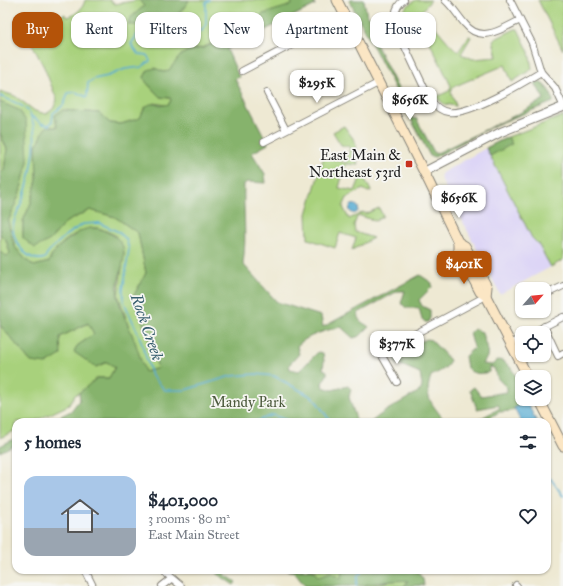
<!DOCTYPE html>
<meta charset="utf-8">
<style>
:root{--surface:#fff;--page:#f2f2f3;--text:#1f2937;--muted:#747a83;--accent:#b45309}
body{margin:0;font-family:"IM FELL Great Primer",serif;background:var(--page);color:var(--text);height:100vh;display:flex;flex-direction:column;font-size:15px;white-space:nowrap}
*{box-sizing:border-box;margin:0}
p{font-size:13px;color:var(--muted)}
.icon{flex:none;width:22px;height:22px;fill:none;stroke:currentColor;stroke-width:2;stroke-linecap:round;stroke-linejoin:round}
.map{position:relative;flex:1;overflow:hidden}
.sheet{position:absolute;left:12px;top:418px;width:539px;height:156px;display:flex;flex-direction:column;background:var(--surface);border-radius:12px;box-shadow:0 1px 3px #0004}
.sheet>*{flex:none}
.top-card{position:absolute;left:12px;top:12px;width:539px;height:36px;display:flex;gap:8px}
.needle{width:26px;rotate:63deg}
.fabs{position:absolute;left:515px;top:282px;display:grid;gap:8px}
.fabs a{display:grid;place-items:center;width:36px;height:36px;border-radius:8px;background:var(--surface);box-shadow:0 1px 3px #0004;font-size:20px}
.price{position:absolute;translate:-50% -34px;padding:0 9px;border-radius:8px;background:#fff;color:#222;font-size:13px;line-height:26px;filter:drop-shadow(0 1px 2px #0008)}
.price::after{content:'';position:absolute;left:50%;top:24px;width:12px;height:9px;margin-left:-6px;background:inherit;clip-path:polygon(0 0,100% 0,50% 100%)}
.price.on{background:var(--accent);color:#fff}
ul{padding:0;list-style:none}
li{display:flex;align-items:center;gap:12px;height:100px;padding:0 12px}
li span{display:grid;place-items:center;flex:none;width:112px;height:80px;border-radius:12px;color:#555}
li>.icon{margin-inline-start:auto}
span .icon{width:48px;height:48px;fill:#fffc;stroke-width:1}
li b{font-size:17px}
h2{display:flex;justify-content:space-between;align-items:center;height:48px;padding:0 12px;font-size:17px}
.pill{padding:0 14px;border-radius:12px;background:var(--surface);box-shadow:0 1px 3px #0004;font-size:14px;line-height:36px}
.pill.on{background:var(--accent);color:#fff}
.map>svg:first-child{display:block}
.built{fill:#ddd5f6}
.green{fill:#a8d17c;stroke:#62764c}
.forest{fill:#86b36c;stroke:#516844}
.water{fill:#56acd3;stroke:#396478}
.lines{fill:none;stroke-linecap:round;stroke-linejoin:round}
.stream{stroke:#56acd3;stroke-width:1.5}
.minor-casing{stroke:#858278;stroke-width:8}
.tertiary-casing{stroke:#858278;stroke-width:10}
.secondary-casing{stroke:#858278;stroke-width:11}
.minor{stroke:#fff;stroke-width:6}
.tertiary{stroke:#fff;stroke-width:8}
.secondary{stroke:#fbe6c4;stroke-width:9}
.poi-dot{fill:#c8321e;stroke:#f6f6f2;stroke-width:1.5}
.labels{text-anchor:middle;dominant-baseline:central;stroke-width:3.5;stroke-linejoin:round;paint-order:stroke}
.poi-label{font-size:15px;fill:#1c1c1c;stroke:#f6f6f2;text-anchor:end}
.park-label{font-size:15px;fill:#4d5b3e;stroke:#f6f6f2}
.water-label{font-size:16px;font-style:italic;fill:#365d6e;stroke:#f6f6f2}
</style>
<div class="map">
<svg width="563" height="586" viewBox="0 0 563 586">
<rect width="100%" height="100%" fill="#f6f6f2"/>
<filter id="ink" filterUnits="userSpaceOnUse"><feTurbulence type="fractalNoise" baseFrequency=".025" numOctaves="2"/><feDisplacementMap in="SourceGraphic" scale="8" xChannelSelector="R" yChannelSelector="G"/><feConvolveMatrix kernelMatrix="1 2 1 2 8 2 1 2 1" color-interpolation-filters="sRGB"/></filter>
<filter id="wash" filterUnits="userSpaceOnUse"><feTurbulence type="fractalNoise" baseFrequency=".012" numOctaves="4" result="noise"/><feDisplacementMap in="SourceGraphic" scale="16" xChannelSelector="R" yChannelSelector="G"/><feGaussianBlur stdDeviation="0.9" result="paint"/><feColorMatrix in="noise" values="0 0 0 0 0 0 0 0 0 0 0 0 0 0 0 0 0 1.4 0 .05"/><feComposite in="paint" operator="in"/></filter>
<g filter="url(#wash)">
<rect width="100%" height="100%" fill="#eee9d3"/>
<path class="built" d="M 486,148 L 532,238 L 538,244 L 551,267 L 500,294 L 440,177 L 442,173 Z"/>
<g class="green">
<path d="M 85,0 L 111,0 L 110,1 L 115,4 L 139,0 L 144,6 L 128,23 L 140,25 C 142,19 144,13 151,14 L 159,22 C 171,22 183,11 189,0 L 312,0 L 315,5 L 227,49 L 210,44 C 203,49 194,48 187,52 C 179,56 174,68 167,71 C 163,73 159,70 155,68 L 146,82 L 160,97 L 170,98 L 171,100 L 169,104 L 166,105 L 155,103 L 144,108 L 141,118 L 121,124 L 110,123 L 99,113 L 63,110 L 55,115 L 57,127 C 53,128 50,126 47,127 C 42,129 43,140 36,144 L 37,180 L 31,203 L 23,221 L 23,238 L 50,240 L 66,222 L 90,210 L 115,217 L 138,233 L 146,273 L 134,295 L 158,368 L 145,373 L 118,295 L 124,253 L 115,235 C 110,233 103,229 98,228 C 80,226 54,246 49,262 L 34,266 L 25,259 L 15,247 L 8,222 L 20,192 L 28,161 L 0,102 L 0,91 L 15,96 L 35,111 L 46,114 L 53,109 L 57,100 L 44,67 L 26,33 L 65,14 L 66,17 C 76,15 83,9 85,0 Z"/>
<path d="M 416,0 L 431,0 L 421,12 C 435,24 444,40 458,52 L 469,36 L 471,37 L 461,54 L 473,59 L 497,57 L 493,40 L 515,29 L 518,29 L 529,52 L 532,69 L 512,82 L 505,65 L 453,87 L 451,92 L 456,106 L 444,104 L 436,97 L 449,91 L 451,86 L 419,20 L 402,27 C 398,14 405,6 416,0 Z"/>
<path d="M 538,0 L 563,0 L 563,50 Z"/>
<path d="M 563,116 L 563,260 L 551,267 L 538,244 L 532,238 L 486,148 L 508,137 Z"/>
<path d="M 344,126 L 355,141 L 358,165 L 348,164 L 345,166 L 339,188 L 355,191 L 362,173 L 371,191 L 368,192 L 363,189 L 347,198 L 343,207 L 349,219 L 364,212 L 365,214 L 379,208 L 383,216 L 376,221 L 361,216 L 357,217 L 354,225 L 355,232 L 373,238 L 352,250 L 356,238 L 340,233 L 335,248 L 308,239 L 307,214 L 324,156 L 346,163 L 350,147 L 341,145 L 333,132 Z"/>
<path d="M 0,133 L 7,149 L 4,170 L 0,174 Z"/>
<path d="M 0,234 L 6,240 L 10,253 L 7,257 L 0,252 Z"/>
<path d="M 89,323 L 94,334 L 77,346 L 75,352 L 96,367 L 107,362 L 115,367 L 109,378 L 97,378 L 86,388 L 75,395 L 69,405 L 33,422 L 16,422 L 16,430 L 0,438 L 0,325 L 31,362 L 60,337 Z"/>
<path d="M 286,570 L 360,570 L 351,586 L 306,586 L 294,572 Z"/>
<path d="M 399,579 L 407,580 L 408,583 L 404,586 L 361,586 L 366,583 L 378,584 Z"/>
</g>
<g class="forest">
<path d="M 139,0 L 189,0 C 183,11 171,22 159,22 C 147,15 149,6 140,25 L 129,25 L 129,19 L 144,6 Z"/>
<path d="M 291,0 L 312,0 L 315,5 L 227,49 L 239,77 L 235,79 L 268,144 L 252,153 L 265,174 L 266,183 L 247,182 L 244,184 C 243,211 247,237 243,264 L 277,302 L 321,316 L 323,327 L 420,275 L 432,283 L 432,287 L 419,300 L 422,306 L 430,310 L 430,318 L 428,322 L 425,322 L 422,319 L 419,308 L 406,308 L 401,303 L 405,291 L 398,291 L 358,313 C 357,322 363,322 369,327 L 360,336 L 353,338 L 341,327 C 327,330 307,335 297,346 L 299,354 L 289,365 L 290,369 L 299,371 L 318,352 L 323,353 L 324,361 L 323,369 L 327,371 L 327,375 L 322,383 L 323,387 L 332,390 L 348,386 L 351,389 L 349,397 L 357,422 L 61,422 L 61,416 L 71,411 L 80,399 L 79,393 L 97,378 L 109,378 L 115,367 L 107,362 L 96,367 L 74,352 L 77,346 L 94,334 L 88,323 L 60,337 L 61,355 L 46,364 L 31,362 L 0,325 L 0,252 L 7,256 L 10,253 L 6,240 L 0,234 L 0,174 L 4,170 L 7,149 L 0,133 L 0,102 L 19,110 L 26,121 L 28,161 L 20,192 L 8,222 L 15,247 L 25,259 L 34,266 L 49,262 C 53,248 69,239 81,231 C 88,227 97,227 105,231 C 141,246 114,270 118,297 C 121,310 126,320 131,332 C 137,345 140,359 145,372 L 158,368 L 134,295 L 146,273 L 138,233 L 115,217 L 90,210 L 66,222 L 50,240 L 35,248 L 23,238 L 23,221 L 31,203 L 37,180 L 36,144 C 43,140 41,130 47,127 C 51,125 52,128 57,127 L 55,115 L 63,110 L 99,113 L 110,123 L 121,124 L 140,118 C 150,94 154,109 169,104 L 171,100 L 170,98 L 160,97 L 146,82 L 144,77 L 148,70 L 155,68 L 164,72 L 168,71 L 181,55 L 188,51 L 203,48 L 222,40 L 244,29 L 263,14 L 292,5 Z"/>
<path d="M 349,0 L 364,0 L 367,16 L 389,22 L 389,25 L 370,32 L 413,119 L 416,118 L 435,154 L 520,113 L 544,99 L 535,83 C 543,79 553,94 553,102 L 495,125 L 435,157 L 430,156 Z"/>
<path d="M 508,137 L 512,144 L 490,156 L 486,148 Z"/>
<path d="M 474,329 L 482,332 C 483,340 489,349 487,357 C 486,360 483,361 482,364 L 492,365 L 498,360 C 512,361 522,386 522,399 L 525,399 L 527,402 L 510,411 L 499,412 L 491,417 L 474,422 L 500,408 L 498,405 L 477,409 L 470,390 L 474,387 L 481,396 L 507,392 L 507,388 L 498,379 L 494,368 L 489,367 L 489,372 C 481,374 473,375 467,368 L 465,356 L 474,348 L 470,333 Z"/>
<path d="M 427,339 L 431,340 L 450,360 C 448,369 438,372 431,376 C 423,400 433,403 445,422 L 371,422 C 386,409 404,401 421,390 L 422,385 L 420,373 L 396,363 L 395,359 L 401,350 Z"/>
<path d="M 16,438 L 16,444 L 0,452 L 0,446 Z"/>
<path d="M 220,570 L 224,570 L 224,574 L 236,582 L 234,585 L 217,574 Z"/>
<path d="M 286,570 L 313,570 L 318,577 L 331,573 L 341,579 L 342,570 L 416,570 L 423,579 L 424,585 L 404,586 L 408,581 C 403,579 365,584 361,586 L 305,586 L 294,572 Z"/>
</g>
<g class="water">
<circle cx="354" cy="209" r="4.5"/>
<path d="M 527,402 L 537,422 L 521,422 L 514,408 Z"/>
</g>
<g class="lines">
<g class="stream">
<path d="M 0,96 C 8,100 24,104 29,112 C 41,133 31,177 23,199 C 19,209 14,217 13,227 C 12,242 29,264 45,258 L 49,251 L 66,235 L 83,224 L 99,223 L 119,232 L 126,239 L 129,249 L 123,290 L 124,302 L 139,335 L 152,376 L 165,390 L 185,390 L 231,376 L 256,374 L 274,376 L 314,398 L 331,422"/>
<path d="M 31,116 L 43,124 L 49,125 L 52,122 L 53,113 C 65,105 64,105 68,93 L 75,92 L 87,97 L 88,83 L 94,79 L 108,76 L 125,69 L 142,67 L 150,61 L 147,55 L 138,54 L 131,44 L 143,26 L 149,21 L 164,26 L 171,20 L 176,20 L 183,25 L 202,31 L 206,24 L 206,2 L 210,0"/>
<path d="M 255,422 L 273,415 L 292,422"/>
<path d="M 547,478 L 551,479 L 563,496"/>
<path d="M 356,586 L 358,576 L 363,570"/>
</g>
</g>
</g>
<g filter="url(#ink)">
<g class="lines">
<defs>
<g id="minor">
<path d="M 404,0 C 393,7 394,21 398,32 L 430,100 C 435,106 440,111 448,112 C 469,116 521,84 541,72"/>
<path d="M 445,0 C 453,7 458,16 465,24 C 481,44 502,29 520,20"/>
<path d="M 510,0 L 532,43 L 541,72 L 555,88 L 563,105"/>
<path d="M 242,71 L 345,17"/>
<path d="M 267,93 L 286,130"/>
<path d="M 264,142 L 378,83"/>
<path d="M 544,295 L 563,286"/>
<path d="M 544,326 L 558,356 L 563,353"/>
<path d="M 532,333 L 563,317"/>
<path d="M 511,344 L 522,338"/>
<path d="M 397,382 L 381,354 L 385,350 L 486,296"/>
<path d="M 85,570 L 93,586"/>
<path d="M 162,570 L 181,586"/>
<path d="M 516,585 L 517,586"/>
<path d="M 162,586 L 171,579"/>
</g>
<path id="tertiary" d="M 424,172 L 501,132 L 563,107"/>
<g id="secondary">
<path d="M 337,0 L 429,182 L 458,242 L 458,250 L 480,292 L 486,296 L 528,377"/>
<path d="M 458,242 L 465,246 L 487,287 L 486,296"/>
<path d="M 539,399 L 563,446"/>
</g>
</defs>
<use href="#minor" class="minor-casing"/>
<use href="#tertiary" class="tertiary-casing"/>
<use href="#secondary" class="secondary-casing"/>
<use href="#minor" class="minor"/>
<use href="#tertiary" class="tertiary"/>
<use href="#secondary" class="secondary"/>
</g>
</g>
<rect class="poi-dot" x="405" y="160" width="8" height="8" rx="2"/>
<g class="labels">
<g class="poi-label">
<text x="401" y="155">East Main &amp;<tspan x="401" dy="17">Northeast 53rd</tspan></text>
</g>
<g class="park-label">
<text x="248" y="402">Mandy Park</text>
</g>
<g class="water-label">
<text transform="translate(147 327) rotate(71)">Rock Creek</text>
</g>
</g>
</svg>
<div class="fabs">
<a><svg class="needle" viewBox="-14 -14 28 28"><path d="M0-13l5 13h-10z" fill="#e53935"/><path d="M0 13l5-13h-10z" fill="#747a83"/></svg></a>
<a><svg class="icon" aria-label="locate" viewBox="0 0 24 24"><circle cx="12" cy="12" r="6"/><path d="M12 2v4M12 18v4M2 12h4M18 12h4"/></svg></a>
<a><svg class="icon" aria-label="layers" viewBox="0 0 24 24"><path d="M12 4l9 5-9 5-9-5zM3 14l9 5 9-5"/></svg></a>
</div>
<b class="price" style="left:317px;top:104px">$295K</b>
<b class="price" style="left:410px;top:121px">$656K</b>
<b class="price" style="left:459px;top:219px">$656K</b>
<b class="price on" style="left:464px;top:285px">$401K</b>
<b class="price" style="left:397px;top:365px">$377K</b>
<div class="top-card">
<a class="pill on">Buy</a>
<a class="pill">Rent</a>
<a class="pill">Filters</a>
<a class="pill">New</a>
<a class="pill">Apartment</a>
<a class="pill">House</a>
</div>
<section class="sheet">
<h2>5 homes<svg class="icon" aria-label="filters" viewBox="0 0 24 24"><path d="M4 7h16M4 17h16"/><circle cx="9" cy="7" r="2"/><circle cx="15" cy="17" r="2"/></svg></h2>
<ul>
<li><span style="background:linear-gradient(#a9c7e8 65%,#9aa5b1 0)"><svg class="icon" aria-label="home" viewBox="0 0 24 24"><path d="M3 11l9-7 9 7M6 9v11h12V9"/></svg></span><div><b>$401,000</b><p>3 rooms · 80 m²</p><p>East Main Street</p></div><svg class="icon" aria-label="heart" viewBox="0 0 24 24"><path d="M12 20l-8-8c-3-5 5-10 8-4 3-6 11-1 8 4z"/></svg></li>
</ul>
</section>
</div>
